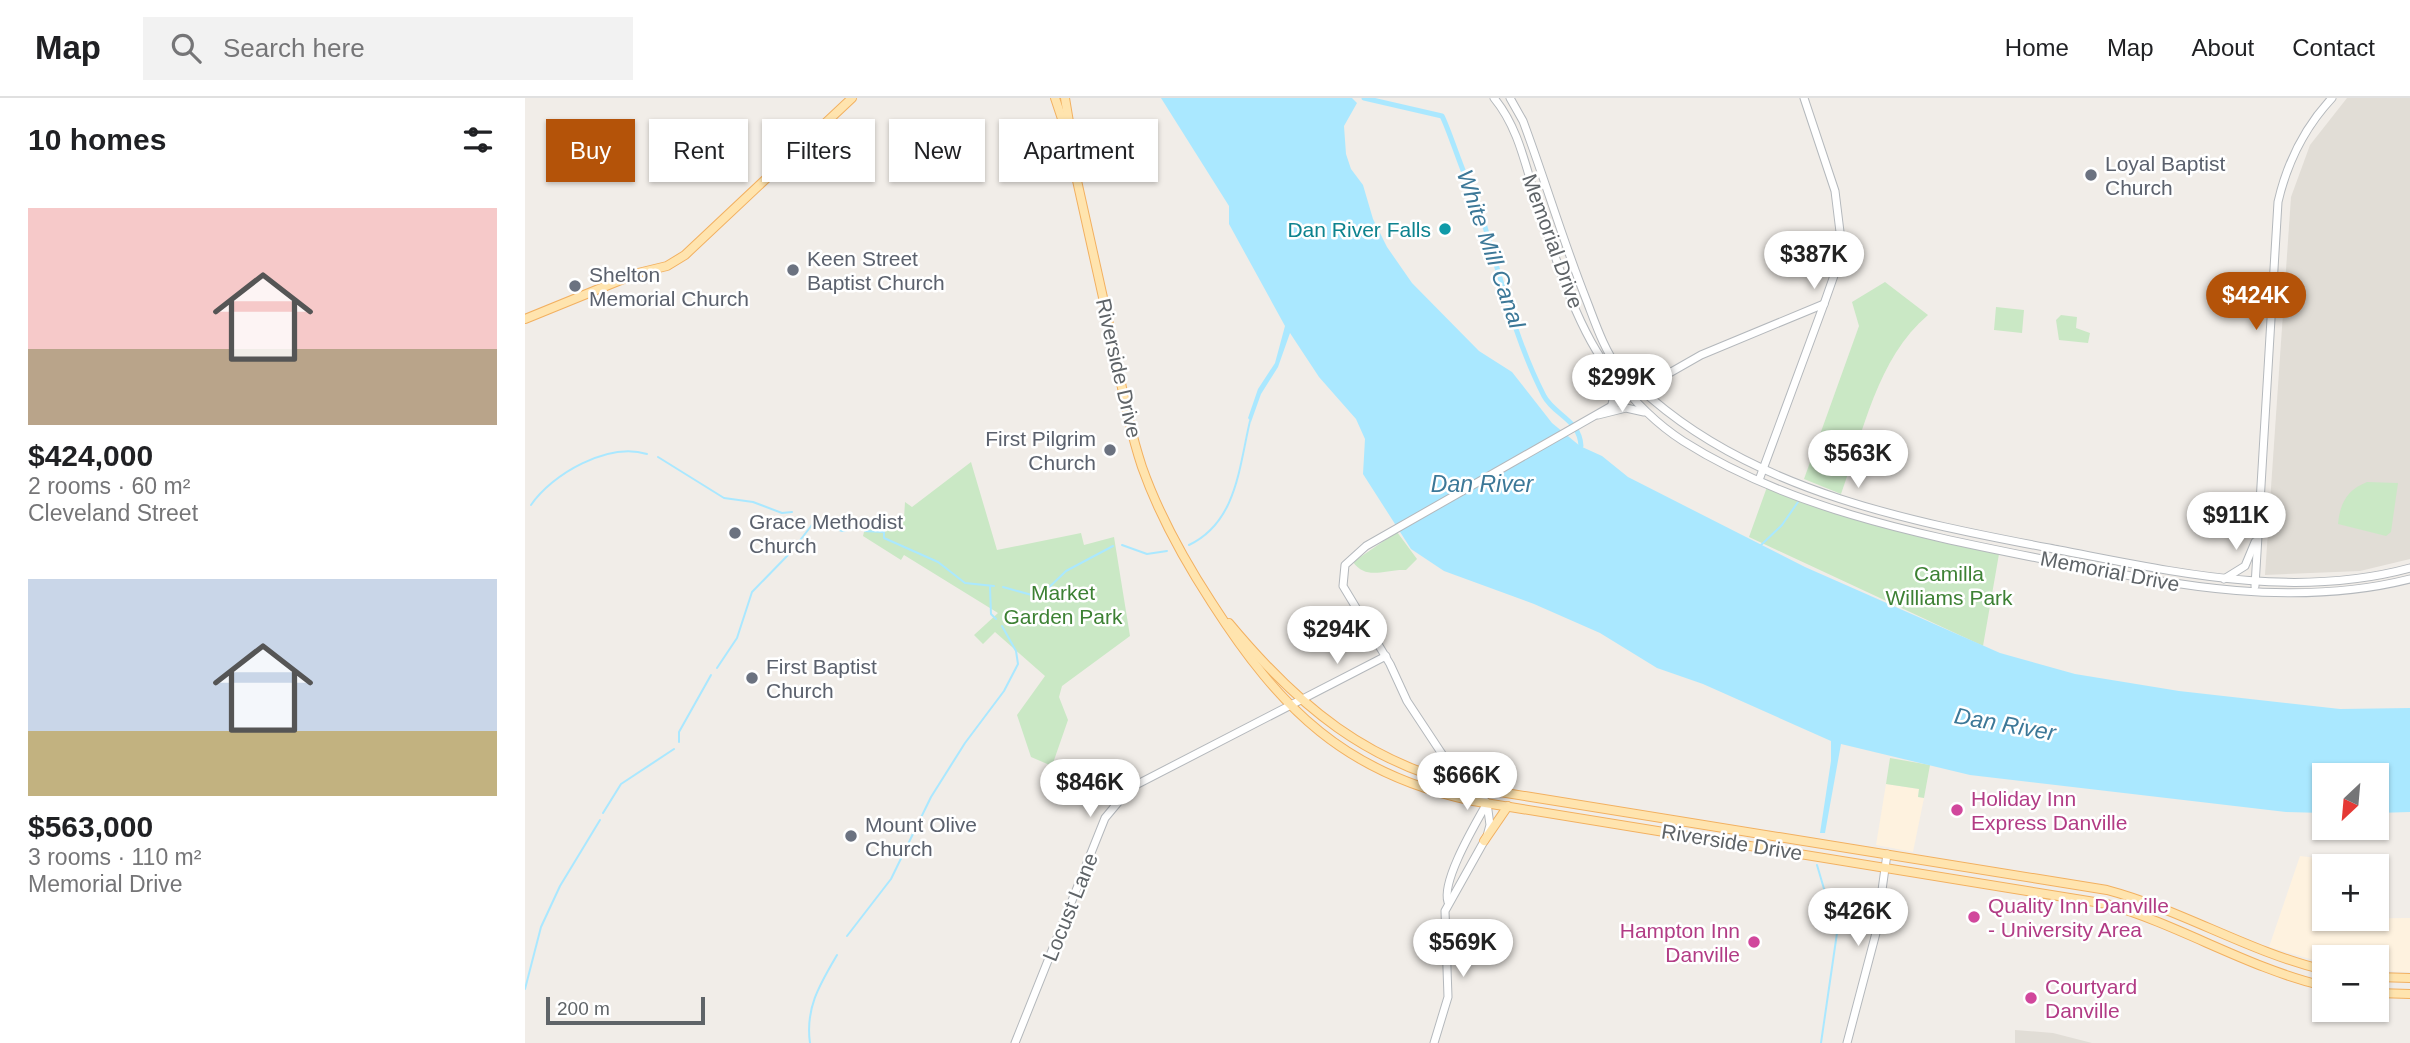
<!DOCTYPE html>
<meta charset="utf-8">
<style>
:root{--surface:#fff;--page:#f2f2f2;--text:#202124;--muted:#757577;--line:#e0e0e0;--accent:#b45309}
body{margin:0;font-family:Arial,sans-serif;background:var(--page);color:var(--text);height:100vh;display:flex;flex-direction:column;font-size:26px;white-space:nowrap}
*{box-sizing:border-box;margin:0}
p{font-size:23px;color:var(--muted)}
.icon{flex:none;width:38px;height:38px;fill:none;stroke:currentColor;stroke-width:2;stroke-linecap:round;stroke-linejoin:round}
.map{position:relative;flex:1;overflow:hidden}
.panel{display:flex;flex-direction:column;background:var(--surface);width:525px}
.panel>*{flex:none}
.hud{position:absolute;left:21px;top:21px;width:665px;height:63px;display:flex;gap:14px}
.needle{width:46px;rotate:206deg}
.buttons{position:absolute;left:1787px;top:665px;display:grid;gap:14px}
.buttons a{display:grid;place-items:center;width:77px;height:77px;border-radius:0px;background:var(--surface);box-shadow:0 2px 5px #0004;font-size:35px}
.scale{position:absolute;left:21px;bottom:18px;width:159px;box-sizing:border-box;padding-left:7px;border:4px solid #5f6468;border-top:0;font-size:19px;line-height:24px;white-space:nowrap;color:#5f6468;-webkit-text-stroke:5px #fff;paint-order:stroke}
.price{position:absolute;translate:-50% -60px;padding:0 16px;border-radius:24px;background:#fff;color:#222;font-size:23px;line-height:46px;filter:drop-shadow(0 2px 4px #0008)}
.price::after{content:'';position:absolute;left:50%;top:42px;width:21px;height:16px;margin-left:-10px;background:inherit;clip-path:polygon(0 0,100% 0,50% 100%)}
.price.current{background:var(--accent);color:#fff}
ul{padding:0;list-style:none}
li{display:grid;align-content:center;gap:14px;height:371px;padding:0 28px}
li span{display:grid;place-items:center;height:217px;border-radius:0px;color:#555}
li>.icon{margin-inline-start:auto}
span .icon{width:126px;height:126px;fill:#fffc;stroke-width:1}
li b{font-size:30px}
h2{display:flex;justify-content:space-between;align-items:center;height:84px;padding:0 28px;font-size:30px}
.tag{padding:0 24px;border-radius:0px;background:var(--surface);box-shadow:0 2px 5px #0004;font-size:24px;line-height:63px}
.tag.current{background:var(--accent);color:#fff}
header{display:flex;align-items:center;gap:42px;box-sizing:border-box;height:98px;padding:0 35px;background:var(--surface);border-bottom:2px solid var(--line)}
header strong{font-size:33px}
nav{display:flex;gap:38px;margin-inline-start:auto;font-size:24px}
.search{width:490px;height:63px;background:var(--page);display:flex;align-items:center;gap:18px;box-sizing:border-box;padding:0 24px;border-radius:0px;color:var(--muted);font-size:26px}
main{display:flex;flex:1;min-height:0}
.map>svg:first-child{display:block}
.commercial{fill:#fef2df}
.education{fill:#e1ddd6}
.green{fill:#cae8c5}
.water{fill:#aae8ff}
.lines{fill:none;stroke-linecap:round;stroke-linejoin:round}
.stream{stroke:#aae8ff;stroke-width:2}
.canal{stroke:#aae8ff;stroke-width:5}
.secondary-casing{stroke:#b4b8bc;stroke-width:9}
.primary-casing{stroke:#f2b060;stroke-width:10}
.secondary{stroke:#fff;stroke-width:7}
.primary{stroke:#ffe4ae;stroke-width:8}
.worship-dot{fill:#6b7280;stroke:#fff;stroke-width:2.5}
.culture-dot{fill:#0f9aa8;stroke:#fff;stroke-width:2.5}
.hotel-dot{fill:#d1479c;stroke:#fff;stroke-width:2.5}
.labels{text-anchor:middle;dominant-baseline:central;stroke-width:5;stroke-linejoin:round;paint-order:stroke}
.worship-label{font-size:21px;fill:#5b616d;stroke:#fff;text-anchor:start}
.culture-label{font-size:21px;fill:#0d838f;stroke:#fff;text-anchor:end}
.street-label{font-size:21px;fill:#5f6468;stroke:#fff}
.park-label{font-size:21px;fill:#3d8134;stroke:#fff}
.hotel-label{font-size:21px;fill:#b23c85;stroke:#fff;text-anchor:start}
.water-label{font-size:23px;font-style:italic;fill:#3c7898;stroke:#fff}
</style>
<header>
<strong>Map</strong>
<div class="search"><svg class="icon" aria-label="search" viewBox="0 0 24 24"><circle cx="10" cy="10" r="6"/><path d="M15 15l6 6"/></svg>Search here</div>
<nav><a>Home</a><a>Map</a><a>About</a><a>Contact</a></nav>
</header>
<main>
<section class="panel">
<h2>10 homes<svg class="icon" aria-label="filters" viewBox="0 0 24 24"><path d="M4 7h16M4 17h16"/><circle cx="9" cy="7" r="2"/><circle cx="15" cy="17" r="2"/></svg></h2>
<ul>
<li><span style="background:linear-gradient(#f6c9c9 65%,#b9a48a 0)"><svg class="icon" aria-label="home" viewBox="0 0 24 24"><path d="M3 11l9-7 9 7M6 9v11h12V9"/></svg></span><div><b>$424,000</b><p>2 rooms · 60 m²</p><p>Cleveland Street</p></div></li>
<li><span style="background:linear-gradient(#c9d6e8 70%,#c2b280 0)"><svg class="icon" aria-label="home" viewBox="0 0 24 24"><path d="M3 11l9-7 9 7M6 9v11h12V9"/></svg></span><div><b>$563,000</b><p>3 rooms · 110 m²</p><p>Memorial Drive</p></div></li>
</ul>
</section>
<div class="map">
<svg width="1885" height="945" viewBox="0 0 1885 945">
<rect width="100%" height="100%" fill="#f1ede8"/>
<g class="commercial">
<path d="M 1361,686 L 1394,691 L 1393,699 L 1399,700 L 1388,754 L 1351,747 Z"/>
<path d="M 1775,758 L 1807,762 L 1806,768 L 1799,768 L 1799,821 L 1885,820 L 1885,874 L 1852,873 L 1852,859 L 1799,859 L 1799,865 L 1744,849 Z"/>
</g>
<g class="education">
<path d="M 1822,0 L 1885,0 L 1885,461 L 1835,473 L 1740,477 L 1766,99 L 1785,47 Z"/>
<path d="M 1490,932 L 1528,935 L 1567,945 L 1490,945 Z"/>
</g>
<g class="green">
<path d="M 1360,184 L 1403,217 C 1352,260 1338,335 1316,396 L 1279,381 L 1334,228 L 1327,204 Z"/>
<path d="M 1471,209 L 1499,212 L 1497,235 L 1469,232 Z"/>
<path d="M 1536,217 L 1552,219 L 1551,230 L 1565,235 L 1563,245 L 1534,242 L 1531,222 Z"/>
<path d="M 446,364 L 472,452 L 556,435 L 559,447 L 589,439 L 605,538 L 537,588 L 534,599 L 543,622 L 527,668 L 506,659 L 492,617 L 520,578 L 470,534 L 458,546 L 449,537 L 473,515 L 379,457 L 376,462 L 338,438 L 340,430 L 379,420 L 380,404 L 387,409 Z"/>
<path d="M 1842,384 L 1873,385 L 1866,434 L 1861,438 L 1813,426 C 1815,405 1822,392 1842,384 Z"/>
<path d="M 1242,389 L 1353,428 L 1474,456 L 1458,548 L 1224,439 Z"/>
<path d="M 872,434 L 892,461 L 881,472 C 859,471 842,483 828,464 Z"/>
<path d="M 1365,660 L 1405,667 L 1399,700 L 1393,699 L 1394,691 L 1361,686 Z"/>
</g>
<path class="water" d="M 636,0 L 827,0 L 832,5 L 819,28 L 821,56 L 826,71 L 838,87 L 848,121 L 862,149 L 887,185 L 954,253 L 987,274 L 1027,325 L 1055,348 L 1077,358 L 1103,379 L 1280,469 L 1475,555 L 1550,576 L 1654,593 L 1815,611 L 1885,610 L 1885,714 L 1852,715 L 1852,677 L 1799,677 L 1799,715 L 1761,714 L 1445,677 L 1316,646 L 1300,735 L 1295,735 L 1306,663 L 1306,643 L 1178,586 L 1132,570 L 1075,535 L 1009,506 L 919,473 L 886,451 L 838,376 L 840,341 L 831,321 L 794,279 L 765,235 L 753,269 L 736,296 L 726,324 L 723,320 L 733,291 L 750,265 L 760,228 L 704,126 L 704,108 Z"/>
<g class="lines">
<g class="stream">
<path d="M 133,359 L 199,400 L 228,404 L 257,415 L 267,414"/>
<path d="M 6,407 C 27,376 83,344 122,356"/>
<path d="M 340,433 L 359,434 L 359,440 L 413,464 L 440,485 L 469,488"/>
<path d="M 597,447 L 622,456 L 642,453"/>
<path d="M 664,447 C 712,424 714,369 725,323"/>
<path d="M 1235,448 L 1257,427 L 1273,404"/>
<path d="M 465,489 L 466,516 L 471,521"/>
<path d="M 478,489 L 514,499 L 541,473 L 588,448"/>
<path d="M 192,570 L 212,540 L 227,494 L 266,454 L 290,423 L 317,433 L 328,431"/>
<path d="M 154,644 L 154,634 L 186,577"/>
<path d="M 78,715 L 96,686 L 149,651"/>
<path d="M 1292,767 L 1312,835 L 1296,945"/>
<path d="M 322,838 L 366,781 L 406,699 L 440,645 L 479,593 L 493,566 L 491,553 L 477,528"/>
<path d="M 0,891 L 16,829 L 35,788 L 75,722"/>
<path d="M 285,945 C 280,910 295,886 312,857"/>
</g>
<path class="canal" d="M 839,0 L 917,18 C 925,33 942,90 949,94 C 972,162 986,234 1019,298 C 1029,317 1055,322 1056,348"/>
<defs>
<g id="secondary">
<path d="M 969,0 C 993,29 1000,66 1011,101 C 1028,153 1052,233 1087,275 C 1107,301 1130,325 1158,343 C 1262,409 1387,435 1507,459 C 1632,483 1758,513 1885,481"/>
<path d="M 985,0 L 998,23 C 1020,82 1038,143 1061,201 C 1070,224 1079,252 1094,271 C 1103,283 1116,292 1127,301 C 1239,397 1394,425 1534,452 C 1650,474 1767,502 1885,470"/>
<path d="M 1085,277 L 1090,294 L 1087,306"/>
<path d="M 1073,317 L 1101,310 L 1119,314"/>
<path d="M 1234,382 L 1299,206 L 1312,169 L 1316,142 L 1310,93 L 1279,0"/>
<path d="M 1699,481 L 1720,468 L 1730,444"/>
<path d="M 1730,488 L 1753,104 C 1762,65 1779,30 1807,0"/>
<path d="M 923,804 C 916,783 951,725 962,705"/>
<path d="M 490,945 L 580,720 L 605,690 L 861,558"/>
<path d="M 909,945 L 923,899 L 920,813 L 962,738 L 965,727 L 962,705 L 919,659 L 882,603 L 865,566 L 818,488 L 820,467 L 841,448 L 1176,257 L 1299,206"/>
<path d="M 1322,945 L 1351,835 L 1362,756"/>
</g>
<g id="primary">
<path d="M 530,0 L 541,33 C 557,102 572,171 587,240 C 596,283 603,327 617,369 C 634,417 659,462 687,505 C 755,611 820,676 948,703 L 1582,806 C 1657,828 1723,870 1799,888"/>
<path d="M 540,0 L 544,24 L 541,33"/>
<path d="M 0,221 L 113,175 L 142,168 L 160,157 L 327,0"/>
<path d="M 704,525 C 773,608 842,666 950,690 L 1582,792 C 1657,812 1724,854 1799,872"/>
<path d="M 959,743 L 983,708"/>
<path d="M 1852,879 L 1885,880"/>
<path d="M 1852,895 L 1885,896"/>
</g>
</defs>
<use href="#secondary" class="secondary-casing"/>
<use href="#primary" class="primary-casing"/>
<use href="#secondary" class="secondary"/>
<use href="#primary" class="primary"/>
</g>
<g class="worship-dot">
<circle cx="1566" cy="77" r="7"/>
<circle cx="268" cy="172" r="7"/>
<circle cx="50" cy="188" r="7"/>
<circle cx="585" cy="352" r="7"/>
<circle cx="210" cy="435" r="7"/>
<circle cx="227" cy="580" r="7"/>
<circle cx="326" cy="738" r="7"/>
</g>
<circle class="culture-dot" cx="920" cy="131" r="7"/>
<g class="hotel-dot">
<circle cx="1432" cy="712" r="7"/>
<circle cx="1449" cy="819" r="7"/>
<circle cx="1229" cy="844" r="7"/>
<circle cx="1506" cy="900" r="7"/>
</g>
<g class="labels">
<g class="worship-label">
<text x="1580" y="65">Loyal Baptist<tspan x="1580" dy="24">Church</tspan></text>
<text x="282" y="160">Keen Street<tspan x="282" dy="24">Baptist Church</tspan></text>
<text x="64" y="176">Shelton<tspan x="64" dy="24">Memorial Church</tspan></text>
<text x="571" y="340" text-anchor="end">First Pilgrim<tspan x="571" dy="24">Church</tspan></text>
<text x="224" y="423">Grace Methodist<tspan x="224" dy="24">Church</tspan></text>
<text x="241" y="568">First Baptist<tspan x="241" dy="24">Church</tspan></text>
<text x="340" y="726">Mount Olive<tspan x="340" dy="24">Church</tspan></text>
</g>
<g class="culture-label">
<text x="906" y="131">Dan River Falls</text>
</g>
<g class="street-label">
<text transform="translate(1028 143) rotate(70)">Memorial Drive</text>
<text transform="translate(594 270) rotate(77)">Riverside Drive</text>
<text transform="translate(1585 473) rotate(11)">Memorial Drive</text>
<text transform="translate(1207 744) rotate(9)">Riverside Drive</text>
<text transform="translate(545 809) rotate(-68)">Locust Lane</text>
</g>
<g class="park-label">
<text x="1424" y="475">Camilla<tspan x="1424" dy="24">Williams Park</tspan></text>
<text x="538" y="494">Market<tspan x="538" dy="24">Garden Park</tspan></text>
</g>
<g class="hotel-label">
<text x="1446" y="700">Holiday Inn<tspan x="1446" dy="24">Express Danville</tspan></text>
<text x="1463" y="807">Quality Inn Danville<tspan x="1463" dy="24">- University Area</tspan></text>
<text x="1215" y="832" text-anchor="end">Hampton Inn<tspan x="1215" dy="24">Danville</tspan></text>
<text x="1520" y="888">Courtyard<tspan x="1520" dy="24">Danville</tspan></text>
</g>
<g class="water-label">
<text transform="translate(966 151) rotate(71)">White Mill Canal</text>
<text x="957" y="386">Dan River</text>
<text transform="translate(1480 626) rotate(10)">Dan River</text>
</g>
</g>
</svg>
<div class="buttons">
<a><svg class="needle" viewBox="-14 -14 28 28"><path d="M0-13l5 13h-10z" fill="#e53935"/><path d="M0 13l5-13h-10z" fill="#757577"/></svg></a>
<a>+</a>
<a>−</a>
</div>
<div class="scale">200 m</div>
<b class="price" style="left:1289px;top:193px">$387K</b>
<b class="price current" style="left:1731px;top:234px">$424K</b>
<b class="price" style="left:1097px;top:316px">$299K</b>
<b class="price" style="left:1333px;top:392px">$563K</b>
<b class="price" style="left:1711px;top:454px">$911K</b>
<b class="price" style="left:812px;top:568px">$294K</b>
<b class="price" style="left:942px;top:714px">$666K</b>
<b class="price" style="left:565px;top:721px">$846K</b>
<b class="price" style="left:1333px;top:850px">$426K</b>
<b class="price" style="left:938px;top:881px">$569K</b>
<div class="hud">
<a class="tag current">Buy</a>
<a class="tag">Rent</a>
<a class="tag">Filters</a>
<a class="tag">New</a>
<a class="tag">Apartment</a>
</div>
</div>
</main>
